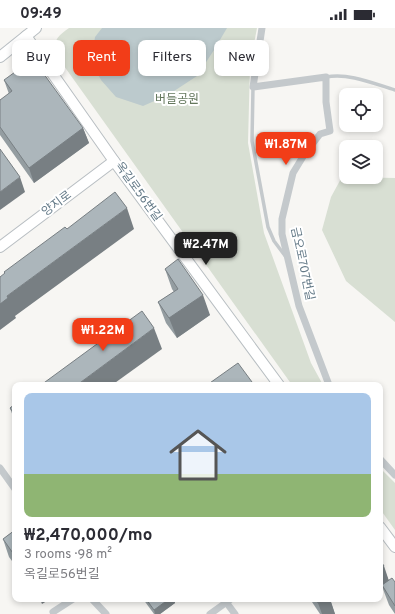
<!DOCTYPE html>
<meta charset="utf-8">
<style>
:root{--surface:#fff;--page:#f2f2f3;--text:#2b2b33;--muted:#7c7c81;--line:#e1e1e2;--accent:#f23d18}
body{margin:0;font-family:Overpass,"Noto Sans KR",sans-serif;background:var(--page);color:var(--text);height:100vh;display:flex;flex-direction:column;font-size:15px;white-space:nowrap}
*{box-sizing:border-box;margin:0}
p{font-size:13px;color:var(--muted)}
.icon{flex:none;width:22px;height:22px;fill:none;stroke:currentColor;stroke-width:2;stroke-linecap:round;stroke-linejoin:round}
.map{position:relative;flex:1;overflow:hidden}
.drawer{position:absolute;left:12px;top:354px;width:371px;height:220px;display:flex;flex-direction:column;background:var(--surface);border-radius:8px;box-shadow:0 2px 6px #0003}
.drawer>*{flex:none}
.banner{position:absolute;left:12px;top:12px;width:371px;height:36px;display:flex;gap:8px}
.controls{position:absolute;left:339px;top:60px;display:grid;gap:8px}
.controls a{display:grid;place-items:center;width:44px;height:44px;border-radius:8px;background:var(--surface);box-shadow:0 2px 6px #0003;font-size:20px}
.price{position:absolute;translate:-50% -34px;padding:0 9px;border-radius:8px;background:var(--accent);color:#fff;font-size:13px;line-height:26px;filter:drop-shadow(0 1px 2px #0008)}
.price::after{content:'';position:absolute;left:50%;top:24px;width:12px;height:9px;margin-left:-6px;background:inherit;clip-path:polygon(0 0,100% 0,50% 100%)}
.price.current{background:#222;color:#fff}
ul{padding:0;list-style:none}
li{display:grid;align-content:center;gap:8px;height:212px;padding:0 12px}
li+li{border-top:1px solid var(--line)}
li span{display:grid;place-items:center;height:124px;border-radius:8px;color:#555}
li>.icon{margin-inline-start:auto}
span .icon{width:72px;height:72px;fill:#fffc;stroke-width:1}
li b{font-size:17px}
.tag{padding:0 14px;border-radius:8px;background:var(--surface);box-shadow:0 2px 6px #0003;font-size:14px;line-height:36px}
.tag.current{background:var(--accent);color:#fff}
.status{display:flex;justify-content:space-between;align-items:center;height:28px;padding:0 20px;background:var(--surface);direction:ltr}
.status svg{height:11px;fill:currentColor}
.map>svg:first-child{display:block}
.green{fill:#d8dfd3}
.water{fill:#bccacd}
.lines{fill:none;stroke-linecap:round;stroke-linejoin:round}
.secondary-casing{stroke:#b8bec2;stroke-width:12}
.lane{stroke:#c4c9cc;stroke-width:3.5}
.street{stroke:#c4c9cc;stroke-width:7}
.secondary{stroke:#fff;stroke-width:10}
.wall{fill:#949da1}
.shaded-wall{fill:#787f83}
.building{fill:#acb6bb;stroke:#787f83}
.labels{text-anchor:middle;dominant-baseline:central;stroke-width:4;stroke-linejoin:round;paint-order:stroke}
.park-label{font-size:12px;fill:#65785e;stroke:#fff}
.street-label{font-size:12px;fill:#637987;stroke:#fff}
</style>
<div class="status"><b>09:49</b><svg viewBox="0 0 49 12"><path d="M0 12V9h3v3zM5 12V6h3v6zM10 12V3h3v9zM15 12V0h3v12zM26 1h20v11H26zM47 4h2v5h-2z"/></svg></div>
<div class="map">
<svg width="395" height="586" viewBox="0 0 395 586">
<rect width="100%" height="100%" fill="#f7f6f3"/>
<g class="green">
<path d="M 69,0 L 257,0 L 250,37 L 248,115 L 264,205 L 311,335 L 323,357 L 292,357 L 54,24 C 54,11 59,7 69,0 Z"/>
<path d="M 343,147 L 346,147 L 346,149 L 395,150 L 395,294 L 346,253 L 322,202 L 331,169 Z"/>
<path d="M 380,440 L 395,455 L 395,502 L 380,481 Z"/>
</g>
<path class="water" d="M 102,0 L 227,0 L 214,22 L 197,48 L 168,67 L 143,78 L 116,69 L 101,52 L 91,33 L 95,9 Z"/>
<g class="lines">
<defs>
<g id="secondary">
<path d="M 26,8 L 114,133 L 279,357"/>
<path d="M 0,29 L 36,0"/>
<path d="M 0,219 L 114,133"/>
<path d="M 380,499 L 395,519"/>
</g>
</defs>
<use href="#secondary" class="secondary-casing"/>
<g class="lane">
<path d="M 326,49 C 350,45 372,55 395,62"/>
<path d="M 253,59 L 252,113 L 268,199 L 274,213 L 286,229"/>
</g>
<g class="street">
<path d="M 262,0 L 253,59 L 326,49 L 326,74 L 330,103 L 320,106 L 304,127 L 293,145 L 282,191 L 282,206 L 299,278 L 329,357"/>
<path d="M 380,431 L 395,447"/>
<path d="M 0,440 L 15,461"/>
<path d="M 92,571 L 106,586"/>
<path d="M 226,574 L 235,586"/>
<path d="M 53,584 L 73,571"/>
<path d="M 210,586 L 231,571"/>
</g>
<use href="#secondary" class="secondary"/>
</g>
<g class="wall">
<path d="M 4,52 L 83,100 L 89,115 L 34,155 L 0,107 L 0,72 L 9,66 Z"/>
<path d="M 165,241 L 210,287 L 177,310 L 166,295 L 158,274 L 174,264 L 172,261 Z"/>
<path d="M 15,376 L 15,394 L 10,380 Z"/>
<path d="M 15,502 L 15,537 L 9,529 L 3,511 Z"/>
<path d="M 380,532 L 389,553 L 395,554 L 395,586 L 389,577 L 383,561 L 380,563 Z"/>
<path d="M 143,571 L 174,571 L 175,575 L 160,586 L 154,586 Z"/>
<path d="M 310,571 L 330,571 L 335,586 L 320,586 Z"/>
</g>
<g class="shaded-wall">
<path d="M 83,100 L 89,115 L 34,155 L 29,140 Z"/>
<path d="M 20,149 L 25,164 L 0,182 L 0,164 Z"/>
<path d="M 127,180 L 134,201 L 15,288 L 16,290 L 0,302 L 0,276 L 7,268 Z"/>
<path d="M 203,267 L 210,287 L 177,310 L 169,290 Z"/>
<path d="M 154,300 L 162,321 L 112,357 L 77,357 Z"/>
<path d="M 384,538 L 390,556 L 382,557 L 383,561 L 380,563 L 380,540 Z"/>
<path d="M 40,571 L 50,571 L 42,576 Z"/>
<path d="M 169,571 L 174,571 L 175,575 L 160,586 L 155,586 L 154,582 Z"/>
<path d="M 324,571 L 330,571 L 335,586 L 322,586 L 318,575 Z"/>
</g>
<g class="building">
<path d="M 33,31 L 83,100 L 29,140 L 0,99 L 0,72 L 12,63 L 4,52 Z"/>
<path d="M 0,121 L 20,149 L 0,164 Z"/>
<path d="M 115,164 L 127,180 L 7,268 L 8,270 L 0,276 L 0,249 L 5,245 L 4,244 L 65,199 L 67,201 Z"/>
<path d="M 178,231 L 203,267 L 169,290 L 158,274 L 178,261 L 165,241 Z"/>
<path d="M 142,283 L 154,300 L 77,357 L 41,357 Z"/>
<path d="M 238,335 L 252,354 L 249,357 L 207,357 Z"/>
<path d="M 15,376 L 15,387 L 10,380 Z"/>
<path d="M 15,502 L 15,528 L 3,511 Z"/>
<path d="M 380,532 L 384,538 L 380,540 Z"/>
<path d="M 392,550 L 395,554 L 395,578 L 382,557 Z"/>
<path d="M 146,571 L 169,571 L 154,582 Z"/>
<path d="M 316,571 L 324,571 L 318,575 Z"/>
</g>
<g class="labels">
<g class="park-label">
<text x="177" y="72">버들공원</text>
</g>
<g class="street-label">
<text transform="translate(138 164) rotate(54)">옥길로56번길</text>
<text transform="translate(57 176) rotate(-37)">양지로</text>
<text transform="translate(302 236) rotate(78)">금오로707번길</text>
</g>
</g>
</svg>
<div class="controls">
<a><svg class="icon" aria-label="locate" viewBox="0 0 24 24"><circle cx="12" cy="12" r="6"/><path d="M12 2v4M12 18v4M2 12h4M18 12h4"/></svg></a>
<a><svg class="icon" aria-label="layers" viewBox="0 0 24 24"><path d="M12 4l9 5-9 5-9-5zM3 14l9 5 9-5"/></svg></a>
</div>
<b class="price" style="left:286px;top:138px">₩1.87M</b>
<b class="price current" style="left:206px;top:238px">₩2.47M</b>
<b class="price" style="left:103px;top:324px">₩1.22M</b>
<div class="banner">
<a class="tag">Buy</a>
<a class="tag current">Rent</a>
<a class="tag">Filters</a>
<a class="tag">New</a>
</div>
<section class="drawer">
<ul>
<li><span style="background:linear-gradient(#a9c7e8 65%,#8fb573 0)"><svg class="icon" aria-label="home" viewBox="0 0 24 24"><path d="M3 11l9-7 9 7M6 9v11h12V9"/></svg></span><div><b>₩2,470,000/mo</b><p>3 rooms · 98 m²</p><p>옥길로56번길</p></div></li>
</ul>
</section>
</div>
